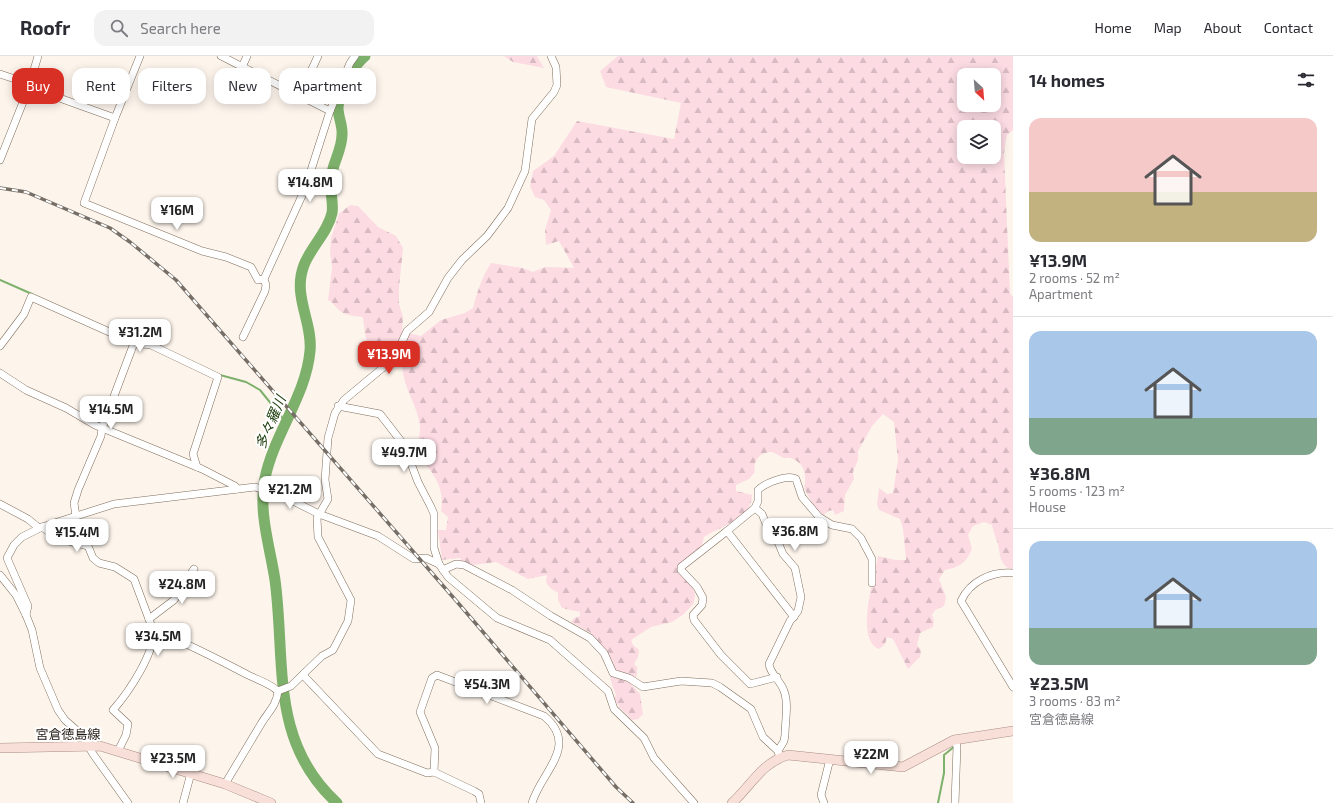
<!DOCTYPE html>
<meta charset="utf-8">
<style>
:root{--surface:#fff;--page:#f2f2f3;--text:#2b2b33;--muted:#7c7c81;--line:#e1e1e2;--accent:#d93025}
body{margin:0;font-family:"Exo 2","Noto Sans JP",sans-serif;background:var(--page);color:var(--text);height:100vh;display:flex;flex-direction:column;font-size:15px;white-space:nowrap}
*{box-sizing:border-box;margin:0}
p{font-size:13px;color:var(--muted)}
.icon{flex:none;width:22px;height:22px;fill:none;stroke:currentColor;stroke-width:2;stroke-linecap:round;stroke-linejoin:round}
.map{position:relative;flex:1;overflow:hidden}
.sheet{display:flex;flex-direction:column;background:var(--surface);width:320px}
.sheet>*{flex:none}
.banner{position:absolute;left:12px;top:12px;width:380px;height:36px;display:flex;gap:8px}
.needle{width:26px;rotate:154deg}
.buttons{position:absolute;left:957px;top:12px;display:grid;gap:8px}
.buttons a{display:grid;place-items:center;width:44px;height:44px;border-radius:8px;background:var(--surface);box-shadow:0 2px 10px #0003;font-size:20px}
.price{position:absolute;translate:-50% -34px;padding:0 9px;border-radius:8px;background:#fff;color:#222;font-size:13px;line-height:26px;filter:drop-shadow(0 1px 2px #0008)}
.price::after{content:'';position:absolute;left:50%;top:24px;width:12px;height:9px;margin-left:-6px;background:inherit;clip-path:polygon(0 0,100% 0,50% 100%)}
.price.active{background:var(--accent);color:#fff}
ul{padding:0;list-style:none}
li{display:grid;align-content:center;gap:8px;height:212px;padding:0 16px}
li+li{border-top:1px solid var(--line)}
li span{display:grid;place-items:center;height:124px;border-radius:12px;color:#555}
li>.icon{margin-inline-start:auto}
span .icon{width:72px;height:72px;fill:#fffc;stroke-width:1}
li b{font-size:17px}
h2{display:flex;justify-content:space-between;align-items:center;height:48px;padding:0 16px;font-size:17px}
.tag{padding:0 14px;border-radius:12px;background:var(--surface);box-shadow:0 2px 10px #0003;font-size:14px;line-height:36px}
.tag.active{background:var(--accent);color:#fff}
header{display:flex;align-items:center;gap:24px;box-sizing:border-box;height:56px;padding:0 20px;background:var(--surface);border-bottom:1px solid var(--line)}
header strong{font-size:19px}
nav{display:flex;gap:22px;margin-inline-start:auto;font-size:14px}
.search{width:280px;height:36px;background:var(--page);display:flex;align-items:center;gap:10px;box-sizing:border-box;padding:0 14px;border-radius:12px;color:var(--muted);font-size:15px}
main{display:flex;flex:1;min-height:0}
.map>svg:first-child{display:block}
.forest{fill:url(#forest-firs);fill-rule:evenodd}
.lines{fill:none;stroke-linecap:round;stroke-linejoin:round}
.stream{stroke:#7db06a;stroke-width:2}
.river{stroke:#7db06a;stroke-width:11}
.minor-casing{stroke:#7f6d5b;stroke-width:8}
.major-casing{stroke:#aa8d83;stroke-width:10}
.minor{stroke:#fff;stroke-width:7}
.major{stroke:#f8e0d9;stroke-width:9}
.rail-casing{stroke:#766f67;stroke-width:3.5}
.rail{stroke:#fff;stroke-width:2;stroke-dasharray:6;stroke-linecap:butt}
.labels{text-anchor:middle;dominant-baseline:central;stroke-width:4;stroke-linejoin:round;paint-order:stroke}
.street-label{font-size:13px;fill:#221b14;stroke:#fff}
.water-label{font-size:14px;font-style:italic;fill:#1a3b09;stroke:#fff}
</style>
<header>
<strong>Roofr</strong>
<div class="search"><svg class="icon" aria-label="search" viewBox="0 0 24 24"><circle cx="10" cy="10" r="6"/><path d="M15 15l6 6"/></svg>Search here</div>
<nav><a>Home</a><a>Map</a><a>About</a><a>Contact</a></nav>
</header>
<main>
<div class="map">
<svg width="1013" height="747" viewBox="0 0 1013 747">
<defs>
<pattern id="forest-firs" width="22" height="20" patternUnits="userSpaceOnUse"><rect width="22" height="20" fill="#fcdbe3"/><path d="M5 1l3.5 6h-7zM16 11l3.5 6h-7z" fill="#d8bbc2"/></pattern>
</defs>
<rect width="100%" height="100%" fill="#fdf5ec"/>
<g class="forest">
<path d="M 504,0 L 537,0 L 544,12 L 513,6 Z"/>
<path d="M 618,0 L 1013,0 L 1013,74 L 1007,79 L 1004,97 L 1010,237 L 1013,241 L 1013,513 C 1000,512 1000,498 998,488 C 996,482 993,476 992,469 L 984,466 L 973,470 L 968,479 L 972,493 C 966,507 960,511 945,514 L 939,523 L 946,541 L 944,550 L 935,554 L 932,559 L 934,565 L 933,571 L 920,577 L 917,589 L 921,594 L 920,601 L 908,613 L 893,583 L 887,581 L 885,588 L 879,593 C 854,583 875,521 878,500 L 896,504 L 906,504 L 903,473 L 900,463 L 879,454 L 877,448 L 879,432 L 887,438 L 893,437 L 898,404 L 894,366 L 883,358 L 872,370 L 858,395 L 858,404 L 853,416 L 854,423 L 845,439 L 844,455 L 835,459 L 833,454 L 828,455 L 823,460 L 811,445 L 804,432 C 807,421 805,408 793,403 C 790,401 787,402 784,402 C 780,401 776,397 772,396 C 761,395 752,405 755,416 L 749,423 L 736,429 L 736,435 L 752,439 C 752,463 721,470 704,481 L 701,492 L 682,507 L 683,520 L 693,532 L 695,538 L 694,547 L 684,558 L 672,566 L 651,571 L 631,584 L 633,589 L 639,594 L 638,601 L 634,608 L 637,611 L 637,620 L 632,622 L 630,627 L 640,638 L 643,658 L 638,663 L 632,664 L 620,652 L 614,642 L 616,639 C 614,633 611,627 610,621 C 608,602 611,594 593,583 L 591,577 L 571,566 L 574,562 L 580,560 L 580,556 L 562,552 L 558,544 L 558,537 L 550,532 L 546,526 L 547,519 L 528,523 L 496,506 L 473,509 L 462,506 L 460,502 L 442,504 L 438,474 L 446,474 L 448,461 L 441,455 C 443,443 441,431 434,420 C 429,411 421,405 418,394 C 416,387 421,378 420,370 C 417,347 403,333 402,308 L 394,311 C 368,295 366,291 363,261 C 355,260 347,260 340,255 C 335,251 335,248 328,244 L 332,212 L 330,196 L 331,182 L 339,158 L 350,149 L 358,150 L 378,171 L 396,180 L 403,192 L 399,232 L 399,248 L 403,261 L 402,276 L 421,280 L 441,264 L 465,257 L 473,252 C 477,236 482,221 491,207 L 523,212 L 533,216 L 545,211 L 574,212 L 559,185 L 546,189 L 545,174 L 551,154 L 544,144 L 535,141 L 530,130 L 533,115 L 554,100 L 577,65 L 674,83 L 681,47 L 606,31 L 600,15 ZM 964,19 L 994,19 L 994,49 L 964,49 ZM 964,71 L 994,71 L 994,101 L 964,101 Z"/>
</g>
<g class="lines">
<g class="stream">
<path d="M 0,224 L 32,238"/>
<path d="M 220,319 L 246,326 L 260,334 L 285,365"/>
<path d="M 938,747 L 944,717 L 944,699 L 955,690"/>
</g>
<path class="river" d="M 337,747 C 269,685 286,605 275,524 C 270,491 258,456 265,422 C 274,378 306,340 310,295 C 313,266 292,240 304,209 C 311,191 328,176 332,157 C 334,147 329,133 331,121 C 333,107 342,93 342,79 C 343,70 338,61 338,52 C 338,36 353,10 365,0"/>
<defs>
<g id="minor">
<path d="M 140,0 L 115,62 L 84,147 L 202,195 L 226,201 L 251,211 L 258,224 L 264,223"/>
<path d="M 221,0 L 330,55"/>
<path d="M 242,11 L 247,0"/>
<path d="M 0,18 L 30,28"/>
<path d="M 29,31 L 115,62"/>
<path d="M 300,39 L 318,0"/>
<path d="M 0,104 L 29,31 L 38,0"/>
<path d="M 243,281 L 265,235 L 266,229 L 264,223 L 305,133 L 330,55 L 350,7 L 355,0"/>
<path d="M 0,290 L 24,258 L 31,241 L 134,287 L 151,289 L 218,321 L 193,398 L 197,411"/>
<path d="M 0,317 L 26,334 L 66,352 L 95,369 L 202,413 L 235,430 L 237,433"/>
<path d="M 338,350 L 380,358 L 404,389 L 418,426 L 431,451 L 434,458 L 434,492 L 439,508"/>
<path d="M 0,448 L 28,463 L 39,472"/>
<path d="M 76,460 L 74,447 L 78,434 L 101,380 L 102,372 L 134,287"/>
<path d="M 42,471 C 57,483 70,486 88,490 L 93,502 L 99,507 L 115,511 L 134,523 L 153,574 C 156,596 128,637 113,654 L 128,668 L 126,679 L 118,695"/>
<path d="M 727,475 L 755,452"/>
<path d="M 443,514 L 456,508 L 464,509 L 512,534 L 551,560 L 590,582 L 604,597 L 613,617 L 629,622 L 643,631 L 681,625 L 712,627 L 720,631 L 751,653 L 763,681 L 778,695 L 779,699"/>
<path d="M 1013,517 C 992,515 970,525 961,545 L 1013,631"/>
<path d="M 0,519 L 16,539 L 26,559 L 32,574 L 40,612 L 58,654 L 65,664 L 82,679 L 93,698 L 128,747"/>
<path d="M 26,559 L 28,550 L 7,502 L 14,489 L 22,481 L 42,471 L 114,448 L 255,431 L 279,438 L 319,458 L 378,480 L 414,503 L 426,502 L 439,508 L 448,521 L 497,562 L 550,584 L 608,635 L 614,653 L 644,682 L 654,702 L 694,747"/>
<path d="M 149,563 L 174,544 L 194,513"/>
<path d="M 153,574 C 186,586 217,603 248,619 C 258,624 269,627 278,635"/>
<path d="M 303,619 L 378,698 L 427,717 L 434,716 L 474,735 L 479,738 L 481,747"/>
<path d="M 777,621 L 750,628 L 721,599 L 694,564 L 693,559 L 702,549 L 703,542 L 697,531 L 681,514 L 681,511 L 727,475 L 794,561"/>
<path d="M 954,684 L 957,690 L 955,747"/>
<path d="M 778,695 L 784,685 L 785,679 C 785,666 789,647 784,635 C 781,625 770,618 769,608 L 790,565 L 798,555 L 801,541 L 795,512 L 783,498 L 778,486 L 769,475 L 762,458 L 755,452 L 758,445 L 758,434 C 765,427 788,418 796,423 L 802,441 L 819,461 L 832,469 L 852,473 L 861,482 L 872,503 L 872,527"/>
<path d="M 434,716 L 435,692 L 420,656 L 432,622 L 437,619 L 544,660 C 580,690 541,716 532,747"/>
<path d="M 225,728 C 237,708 249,688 261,668 C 268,656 277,649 278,635 L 291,630 L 322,600 L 333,594 L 348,565 L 351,544 L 318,481 L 317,462 L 328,443 L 325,424 L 328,382 L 335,357 L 344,344 L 385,310 L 401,288 L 407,275 L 429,256 L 448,222 L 462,204 L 487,180 L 508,152 L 525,115 L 532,63 L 554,36 L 557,29 L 556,11 L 551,0"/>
<path d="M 183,747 L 191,717"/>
<path d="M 824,747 L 821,739 L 830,703"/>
</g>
<g id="major">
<path d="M 0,692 L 100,690 L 225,728 L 271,747"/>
<path d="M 732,747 C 751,730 761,707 788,699 L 903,711 L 954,684 L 1013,675"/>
</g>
</defs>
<use href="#minor" class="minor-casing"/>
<use href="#major" class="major-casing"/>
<use href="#minor" class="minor"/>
<use href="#major" class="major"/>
<defs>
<path id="rail" d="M 0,132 L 26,136 L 110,172 L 130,186 L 176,224 L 459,548 L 616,731 L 633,747"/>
</defs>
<use href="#rail" class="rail-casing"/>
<use href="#rail" class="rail"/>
</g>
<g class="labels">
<g class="street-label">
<text x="68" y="678">宮倉徳島線</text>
</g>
<g class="water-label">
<text transform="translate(270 366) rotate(-67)">多々羅川</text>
</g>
</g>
</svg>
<div class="buttons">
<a><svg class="needle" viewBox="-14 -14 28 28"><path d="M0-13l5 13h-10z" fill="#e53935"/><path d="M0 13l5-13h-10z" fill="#7c7c81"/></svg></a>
<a><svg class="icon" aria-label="layers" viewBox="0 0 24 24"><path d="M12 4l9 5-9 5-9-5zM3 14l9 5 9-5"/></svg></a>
</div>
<b class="price" style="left:310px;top:147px">¥14.8M</b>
<b class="price" style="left:177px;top:175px">¥16M</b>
<b class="price" style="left:140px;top:297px">¥31.2M</b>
<b class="price active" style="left:389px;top:319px">¥13.9M</b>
<b class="price" style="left:111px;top:374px">¥14.5M</b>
<b class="price" style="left:404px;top:417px">¥49.7M</b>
<b class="price" style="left:290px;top:454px">¥21.2M</b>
<b class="price" style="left:795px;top:496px">¥36.8M</b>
<b class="price" style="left:77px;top:497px">¥15.4M</b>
<b class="price" style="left:182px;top:549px">¥24.8M</b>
<b class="price" style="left:158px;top:601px">¥34.5M</b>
<b class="price" style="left:487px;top:649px">¥54.3M</b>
<b class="price" style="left:871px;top:719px">¥22M</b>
<b class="price" style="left:173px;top:723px">¥23.5M</b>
<div class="banner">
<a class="tag active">Buy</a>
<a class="tag">Rent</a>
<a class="tag">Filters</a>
<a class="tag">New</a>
<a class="tag">Apartment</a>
</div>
</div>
<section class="sheet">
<h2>14 homes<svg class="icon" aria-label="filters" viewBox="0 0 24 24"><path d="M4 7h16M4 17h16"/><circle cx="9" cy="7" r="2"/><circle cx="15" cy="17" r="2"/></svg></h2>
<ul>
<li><span style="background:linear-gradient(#f6c9c9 60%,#c2b280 0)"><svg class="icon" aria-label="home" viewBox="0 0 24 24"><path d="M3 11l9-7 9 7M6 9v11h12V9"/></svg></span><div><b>¥13.9M</b><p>2 rooms · 52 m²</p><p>Apartment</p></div></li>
<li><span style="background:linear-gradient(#a9c7e8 70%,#7fa58c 0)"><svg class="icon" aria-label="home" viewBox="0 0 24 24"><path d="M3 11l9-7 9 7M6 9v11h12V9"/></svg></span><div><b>¥36.8M</b><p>5 rooms · 123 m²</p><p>House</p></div></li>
<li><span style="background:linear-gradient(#a9c7e8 70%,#7fa58c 0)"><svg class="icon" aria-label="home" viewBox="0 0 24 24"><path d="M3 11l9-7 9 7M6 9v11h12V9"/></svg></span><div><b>¥23.5M</b><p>3 rooms · 83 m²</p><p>宮倉徳島線</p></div></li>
</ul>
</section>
</main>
